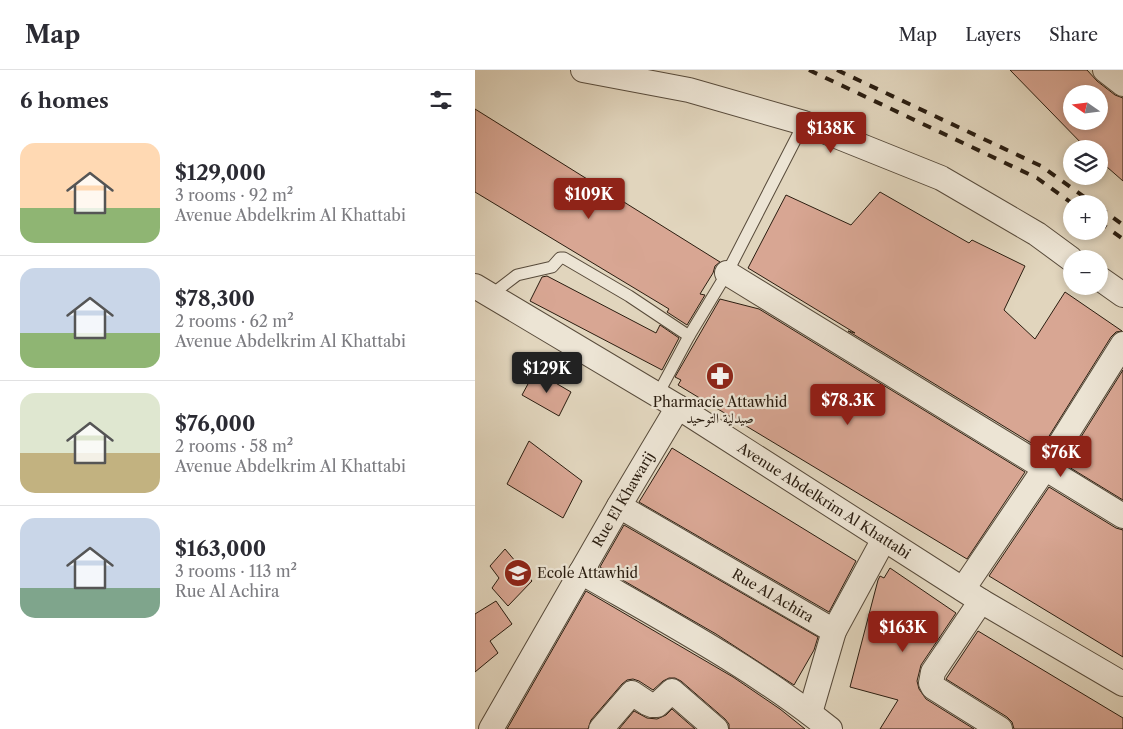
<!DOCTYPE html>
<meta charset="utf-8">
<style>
:root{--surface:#fff;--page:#f7f7f7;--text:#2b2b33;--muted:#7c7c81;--line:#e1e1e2;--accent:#8f2418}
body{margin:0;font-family:"Libre Caslon Text",Amiri,serif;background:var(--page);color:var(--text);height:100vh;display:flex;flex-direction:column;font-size:19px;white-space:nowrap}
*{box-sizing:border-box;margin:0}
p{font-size:16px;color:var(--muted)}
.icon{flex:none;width:28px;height:28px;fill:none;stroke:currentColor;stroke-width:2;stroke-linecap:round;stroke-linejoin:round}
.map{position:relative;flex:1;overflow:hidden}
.panel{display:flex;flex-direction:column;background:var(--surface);width:475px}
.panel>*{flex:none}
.needle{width:32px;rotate:284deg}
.buttons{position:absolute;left:588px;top:15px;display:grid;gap:10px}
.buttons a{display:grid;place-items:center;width:45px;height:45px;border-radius:50%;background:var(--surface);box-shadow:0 2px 8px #0003;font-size:25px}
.price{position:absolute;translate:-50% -42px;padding:0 11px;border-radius:5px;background:var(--accent);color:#fff;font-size:16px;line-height:32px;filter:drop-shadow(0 1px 2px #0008)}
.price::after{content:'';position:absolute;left:50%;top:30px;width:15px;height:11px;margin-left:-8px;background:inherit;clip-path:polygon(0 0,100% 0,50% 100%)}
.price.on{background:#222;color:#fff}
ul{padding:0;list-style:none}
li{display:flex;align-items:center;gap:15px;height:125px;padding:0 20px}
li+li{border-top:1px solid var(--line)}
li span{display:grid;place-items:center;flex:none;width:140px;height:100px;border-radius:15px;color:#555}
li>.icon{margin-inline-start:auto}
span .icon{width:60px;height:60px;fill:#fffc;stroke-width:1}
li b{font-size:21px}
h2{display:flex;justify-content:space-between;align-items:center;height:60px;padding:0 20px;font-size:21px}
header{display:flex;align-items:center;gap:30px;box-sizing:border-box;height:70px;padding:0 25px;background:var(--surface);border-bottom:1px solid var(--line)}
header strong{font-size:24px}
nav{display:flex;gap:28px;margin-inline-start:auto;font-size:18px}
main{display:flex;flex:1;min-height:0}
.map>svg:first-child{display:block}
.building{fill:#d8a693;stroke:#2a1d10;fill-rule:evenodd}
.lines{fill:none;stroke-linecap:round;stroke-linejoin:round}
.lane-casing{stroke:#584b3b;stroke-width:13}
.street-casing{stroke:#584b3b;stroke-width:26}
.lane{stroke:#ece4d4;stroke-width:11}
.street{stroke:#ece4d4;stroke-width:24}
.rail{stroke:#2a1d10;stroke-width:4;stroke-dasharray:9 9;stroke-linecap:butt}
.labels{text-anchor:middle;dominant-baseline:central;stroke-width:4.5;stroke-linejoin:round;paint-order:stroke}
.poi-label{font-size:14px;fill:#2a1d10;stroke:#ece4d4}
.street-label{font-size:14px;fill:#2a1d10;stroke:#ece4d4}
</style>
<header>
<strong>Map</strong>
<nav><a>Map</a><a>Layers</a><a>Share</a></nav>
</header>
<main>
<section class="panel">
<h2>6 homes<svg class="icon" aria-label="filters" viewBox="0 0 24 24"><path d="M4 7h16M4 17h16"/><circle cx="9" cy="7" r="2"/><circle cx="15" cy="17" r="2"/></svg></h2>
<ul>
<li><span style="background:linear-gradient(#ffd9b3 65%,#8fb573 0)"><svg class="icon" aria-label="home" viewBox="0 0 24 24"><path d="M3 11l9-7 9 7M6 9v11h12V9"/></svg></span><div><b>$129,000</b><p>3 rooms · 92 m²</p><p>Avenue Abdelkrim Al Khattabi</p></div></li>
<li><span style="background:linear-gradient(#c9d6e8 65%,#8fb573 0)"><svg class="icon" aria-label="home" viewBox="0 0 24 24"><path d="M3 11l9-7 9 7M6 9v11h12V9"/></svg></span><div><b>$78,300</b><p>2 rooms · 62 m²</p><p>Avenue Abdelkrim Al Khattabi</p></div></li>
<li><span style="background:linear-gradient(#dfe7d0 60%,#c2b280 0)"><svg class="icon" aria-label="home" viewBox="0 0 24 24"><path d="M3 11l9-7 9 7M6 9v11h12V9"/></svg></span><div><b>$76,000</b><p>2 rooms · 58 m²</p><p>Avenue Abdelkrim Al Khattabi</p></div></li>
<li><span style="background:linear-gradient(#c9d6e8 70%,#7fa58c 0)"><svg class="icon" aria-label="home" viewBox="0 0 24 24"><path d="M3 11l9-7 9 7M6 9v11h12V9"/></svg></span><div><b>$163,000</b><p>3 rooms · 113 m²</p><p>Rue Al Achira</p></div></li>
</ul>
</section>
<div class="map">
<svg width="648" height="659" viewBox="0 0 648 659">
<rect width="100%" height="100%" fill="#e1d5bd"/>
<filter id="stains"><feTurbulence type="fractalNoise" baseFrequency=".004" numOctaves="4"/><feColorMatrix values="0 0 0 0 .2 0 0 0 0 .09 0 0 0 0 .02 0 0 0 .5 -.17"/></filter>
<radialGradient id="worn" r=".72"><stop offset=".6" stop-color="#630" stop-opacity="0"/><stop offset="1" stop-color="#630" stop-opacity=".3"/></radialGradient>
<g class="building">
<path d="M 535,0 L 612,0 L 622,11 L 640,25 L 648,28 L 648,111 L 624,90 L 624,79 L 612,79 ZM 596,24 L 624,24 L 624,51 L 596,51 Z"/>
<path d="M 0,39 L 245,192 L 240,196 L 238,203 L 225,224 L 230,225 L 212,255 L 192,242 L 194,239 L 0,122 Z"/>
<path d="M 405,122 L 494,173 L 497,170 L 550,196 L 529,240 L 560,269 L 590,222 L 647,261 L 641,262 L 636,267 L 566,379 L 373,261 L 380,263 L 273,198 L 311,125 L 376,155 Z"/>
<path d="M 72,206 L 181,263 L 185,255 L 204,268 L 187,300 L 55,231 L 67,207 Z"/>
<path d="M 245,229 L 284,239 L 550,402 L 492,489 L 203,315 L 206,310 L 200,307 Z"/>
<path d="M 648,300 L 648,430 L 589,394 Z"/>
<path d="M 60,301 L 96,322 L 84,346 L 47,325 Z"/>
<path d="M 54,371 L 107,411 L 88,448 L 32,414 Z"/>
<path d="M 197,378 L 381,491 L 354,542 L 164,432 Z"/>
<path d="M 574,417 L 641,458 L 648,460 L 648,587 L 514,506 Z"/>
<path d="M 149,455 L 343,567 L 339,580 L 319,615 L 241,564 L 125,497 Z"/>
<path d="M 30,479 L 57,511 L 33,536 L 17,518 L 24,508 L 15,496 Z"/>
<path d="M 415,498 L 481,543 L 446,595 L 442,611 L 444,619 L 451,629 L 499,659 L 405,659 L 423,630 L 375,617 L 403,510 L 405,506 L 409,508 Z"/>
<path d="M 111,521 L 258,607 L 305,639 L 330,659 L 254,659 L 254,654 L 250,649 L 206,611 L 200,608 L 194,608 L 188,611 L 178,620 L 164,611 L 158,609 L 152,610 L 147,614 L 116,650 L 113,659 L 32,659 Z"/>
<path d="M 21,531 L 37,554 L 15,571 L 23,583 L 0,602 L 0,544 Z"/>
<path d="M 503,561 L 648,648 L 648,659 L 539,659 L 537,652 L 532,647 L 471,609 Z"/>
<path d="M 197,639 L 220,659 L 144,659 L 159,641 L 172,648 L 182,649 L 191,645 Z"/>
</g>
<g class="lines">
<defs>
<g id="lane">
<path d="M 16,225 L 42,205 L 77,197 L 85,188 L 89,188 L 154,226 L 214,266"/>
<path d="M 183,324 L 214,266 L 252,203 L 329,53"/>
</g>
<g id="street">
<path d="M 108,0 L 214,20 L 329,53 L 466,108 L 562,164 L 596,189"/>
<path d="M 630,0 L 648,14"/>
<path d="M 252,203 L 648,446"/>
<path d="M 624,208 L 648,225"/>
<path id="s1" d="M 0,216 L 203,337 L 506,531 L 648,614"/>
<path id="s2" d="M 144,436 L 359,561 L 409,469"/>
<path d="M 106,502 C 191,551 279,598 355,659"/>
<path d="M 488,519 L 570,398 L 648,274"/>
<path d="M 506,531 L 458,602 L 456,613 L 458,617 L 525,659"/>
<path d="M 335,643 L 359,561"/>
<path id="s3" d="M 16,659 L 144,436 L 203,337"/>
<path d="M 126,659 L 157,623 L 172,633 L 177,635 L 182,635 L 197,621 L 241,659"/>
</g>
</defs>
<use href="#lane" class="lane-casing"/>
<use href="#street" class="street-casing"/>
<use href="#lane" class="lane"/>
<use href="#street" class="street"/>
<g class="rail">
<path d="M 334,0 L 562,108 L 598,134"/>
<path d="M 362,0 L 566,96 L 619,134"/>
<path d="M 624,137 L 648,155"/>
<path d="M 624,152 L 648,169"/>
</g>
</g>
<defs>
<symbol id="pharmacy-disc" viewBox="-11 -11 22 22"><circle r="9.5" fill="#8f2418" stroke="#ece4d4"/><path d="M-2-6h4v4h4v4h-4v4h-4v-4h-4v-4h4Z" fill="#fff"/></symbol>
<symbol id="school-disc" viewBox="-11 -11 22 22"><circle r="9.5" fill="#8f2418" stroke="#ece4d4"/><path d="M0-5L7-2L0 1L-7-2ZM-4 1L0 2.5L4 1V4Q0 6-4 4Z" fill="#fff"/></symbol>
</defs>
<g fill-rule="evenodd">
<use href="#pharmacy-disc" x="229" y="290" width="32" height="32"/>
<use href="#school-disc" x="27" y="487" width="32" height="32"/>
</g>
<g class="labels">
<g class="poi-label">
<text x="245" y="332">Pharmacie Attawhid<tspan x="245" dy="16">صيدلية التوحيد</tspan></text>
<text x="62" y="503" text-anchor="start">Ecole Attawhid</text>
</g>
<g class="street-label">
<text stroke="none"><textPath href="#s3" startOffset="265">Rue El Khawarij</textPath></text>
<text stroke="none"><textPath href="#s1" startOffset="410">Avenue Abdelkrim Al Khattabi</textPath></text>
<text stroke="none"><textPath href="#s2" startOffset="178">Rue Al Achira</textPath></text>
</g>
</g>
<rect width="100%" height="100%" filter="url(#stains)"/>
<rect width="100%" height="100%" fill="url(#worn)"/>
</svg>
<div class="buttons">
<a><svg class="needle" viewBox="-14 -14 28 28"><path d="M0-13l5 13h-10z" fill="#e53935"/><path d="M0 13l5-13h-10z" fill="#7c7c81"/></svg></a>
<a><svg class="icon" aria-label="layers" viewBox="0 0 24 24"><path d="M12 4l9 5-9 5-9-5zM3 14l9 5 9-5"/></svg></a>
<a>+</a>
<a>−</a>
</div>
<b class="price" style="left:356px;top:84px">$138K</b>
<b class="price" style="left:114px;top:150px">$109K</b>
<b class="price on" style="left:72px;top:324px">$129K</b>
<b class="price" style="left:373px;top:356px">$78.3K</b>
<b class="price" style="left:586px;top:408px">$76K</b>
<b class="price" style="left:428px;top:583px">$163K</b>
</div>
</main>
